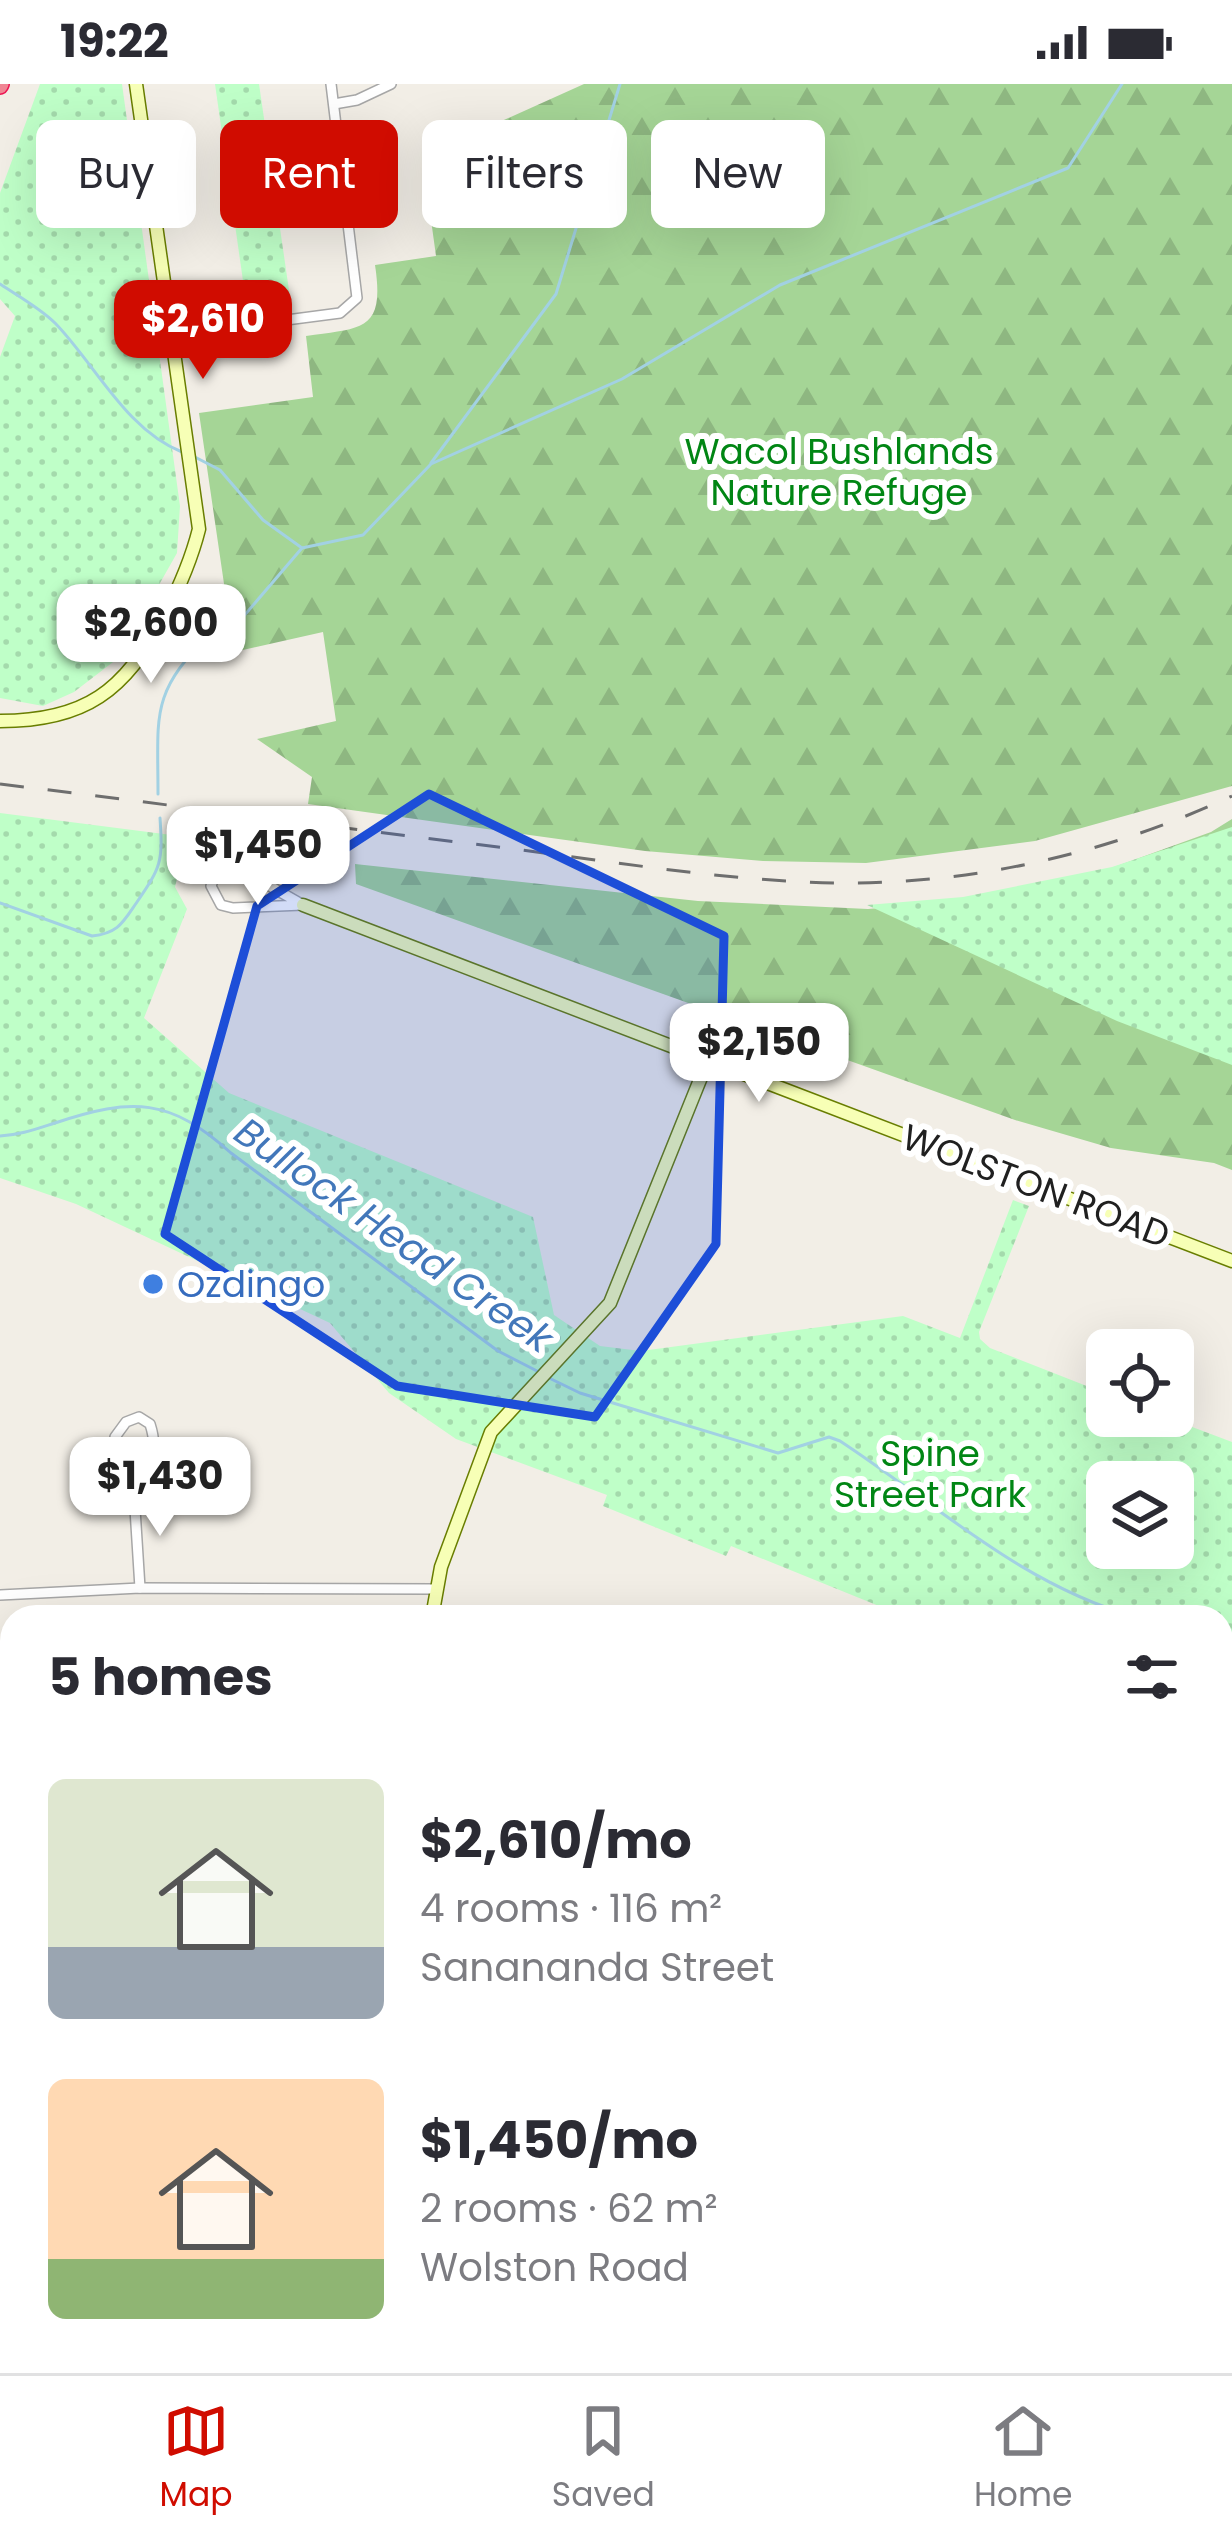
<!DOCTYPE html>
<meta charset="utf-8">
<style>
:root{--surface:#fff;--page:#f2f2f3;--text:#2b2b33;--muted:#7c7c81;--line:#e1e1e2;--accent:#d00c00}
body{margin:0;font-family:Poppins,sans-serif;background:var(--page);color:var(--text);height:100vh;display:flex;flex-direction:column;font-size:45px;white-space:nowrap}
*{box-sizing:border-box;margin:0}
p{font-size:39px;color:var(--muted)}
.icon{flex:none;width:66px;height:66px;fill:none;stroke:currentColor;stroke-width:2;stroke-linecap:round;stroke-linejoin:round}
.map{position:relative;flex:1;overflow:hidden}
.sheet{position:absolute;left:0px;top:1521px;width:1233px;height:768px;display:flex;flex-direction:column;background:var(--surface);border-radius:36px 36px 0 0;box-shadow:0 12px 48px #0002}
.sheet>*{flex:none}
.banner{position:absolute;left:36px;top:36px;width:1161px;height:108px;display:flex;gap:24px}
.tools{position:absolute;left:1086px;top:1245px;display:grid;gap:24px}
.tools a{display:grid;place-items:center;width:108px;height:108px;border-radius:18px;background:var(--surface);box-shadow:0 12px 48px #0002;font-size:60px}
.price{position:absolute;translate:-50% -102px;padding:0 27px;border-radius:24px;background:#fff;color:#222;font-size:39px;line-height:78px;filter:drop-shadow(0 3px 6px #0008)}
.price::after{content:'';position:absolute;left:50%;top:72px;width:36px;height:27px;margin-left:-18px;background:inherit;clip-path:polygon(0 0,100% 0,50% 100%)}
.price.active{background:var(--accent);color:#fff}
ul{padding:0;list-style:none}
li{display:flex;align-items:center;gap:36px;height:300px;padding:0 48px}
li span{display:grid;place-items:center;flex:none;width:336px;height:240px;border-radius:18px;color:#555}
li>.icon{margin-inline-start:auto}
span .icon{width:144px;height:144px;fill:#fffc;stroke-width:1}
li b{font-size:51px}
h2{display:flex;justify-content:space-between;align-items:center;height:144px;padding:0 48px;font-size:51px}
.tag{padding:0 42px;border-radius:18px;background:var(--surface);box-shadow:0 12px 48px #0002;font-size:42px;line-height:108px}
.tag.active{background:var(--accent);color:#fff}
.status{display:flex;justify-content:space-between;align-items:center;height:84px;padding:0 60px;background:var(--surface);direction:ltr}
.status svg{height:33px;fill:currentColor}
.tabs{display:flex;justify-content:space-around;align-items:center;height:168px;border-top:3px solid var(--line);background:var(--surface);font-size:33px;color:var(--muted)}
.tabs a{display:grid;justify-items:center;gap:6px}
.tabs .active{color:var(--accent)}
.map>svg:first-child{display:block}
.forest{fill:url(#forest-firs)}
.park{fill:url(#park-dots);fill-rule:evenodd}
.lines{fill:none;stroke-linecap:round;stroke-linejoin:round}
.stream{stroke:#a2d1e3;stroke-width:3}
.street-casing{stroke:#a7a7a7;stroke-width:12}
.secondary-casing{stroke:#697e00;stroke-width:15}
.highway-casing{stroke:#ed1553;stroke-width:18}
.street{stroke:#fff;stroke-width:9}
.secondary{stroke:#f7ffb6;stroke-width:12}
.highway{stroke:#f08694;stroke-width:15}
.rail{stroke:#6e6e6e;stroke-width:3;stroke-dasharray:24 24;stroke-linecap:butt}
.marked{fill:#1d4ed8;fill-opacity:0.2;stroke:#1d4ed8;stroke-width:9;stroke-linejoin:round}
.shop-dot{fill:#3f7fe0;stroke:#fff;stroke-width:4.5}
.labels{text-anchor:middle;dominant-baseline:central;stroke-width:12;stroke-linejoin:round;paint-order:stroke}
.park-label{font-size:36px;fill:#018614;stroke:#fff}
.street-label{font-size:36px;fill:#202020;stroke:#fff}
.shop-label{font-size:36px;fill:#366cbe;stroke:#fff;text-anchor:start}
.water-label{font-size:39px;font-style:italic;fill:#4277ba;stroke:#fff}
</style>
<div class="status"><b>19:22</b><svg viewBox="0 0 49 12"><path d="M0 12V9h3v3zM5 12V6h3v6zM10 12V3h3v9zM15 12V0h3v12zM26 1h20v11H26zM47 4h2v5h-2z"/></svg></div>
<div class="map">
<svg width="1232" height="2289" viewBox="0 0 1232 2289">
<defs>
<pattern id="forest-firs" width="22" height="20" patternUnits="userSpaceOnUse" patternTransform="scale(3)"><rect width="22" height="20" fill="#a5d596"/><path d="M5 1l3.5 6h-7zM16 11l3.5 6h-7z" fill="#8eb781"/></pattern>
<pattern id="park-dots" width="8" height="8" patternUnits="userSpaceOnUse" patternTransform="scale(3)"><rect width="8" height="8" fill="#bfffc8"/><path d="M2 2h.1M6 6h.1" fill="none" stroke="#a4daac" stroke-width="1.8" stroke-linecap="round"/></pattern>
</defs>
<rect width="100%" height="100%" fill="#f2eee6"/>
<g class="forest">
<path d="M 584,0 L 1232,0 L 1232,702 L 1035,757 L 866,779 L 763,777 L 645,767 L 308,720 L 312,693 L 257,655 L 336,637 L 323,548 L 234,568 L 199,329 L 313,313 L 306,252 C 363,244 385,247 375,181 L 436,172 L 424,85 L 433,68 Z"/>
<path d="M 1232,735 L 1232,1086 L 1214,1079 L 1111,1064 L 1015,1036 L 356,800 L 355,780 L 698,817 L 868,825 L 980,815 L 1106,786 L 1211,748 Z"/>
</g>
<g class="park">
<path d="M 40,0 L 122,0 L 180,422 L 177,469 L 117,575 L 74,608 L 43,622 L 0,614 L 0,273 L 15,232 L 0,215 L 0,109 Z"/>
<path d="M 215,0 L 259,0 L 291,220 L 247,225 Z"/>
<path d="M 0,729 L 195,754 L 182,775 L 175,803 L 187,825 L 144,934 L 229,1009 L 533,1133 L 554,1231 L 600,1262 L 641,1267 L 903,1232 L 960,1254 L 1013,1116 L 1029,1122 L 979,1248 L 980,1255 L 990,1264 L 1107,1310 L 1107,1332 L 1163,1332 L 1232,1358 L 1232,1962 L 1221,1953 L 1221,1533 L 906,1533 L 731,1462 L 726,1472 L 603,1422 L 607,1411 L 456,1355 L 389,1309 L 330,1239 L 76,1120 L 0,1094 ZM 1107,1398 L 1173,1398 L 1173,1464 L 1107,1464 Z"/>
<path d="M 1232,743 L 1232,981 L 1117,937 L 867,821 L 963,813 L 1112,783 Z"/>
</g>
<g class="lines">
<g class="stream">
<path d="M 0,200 C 18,212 40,224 55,239 C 95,280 126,346 182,368"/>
<path d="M 191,371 L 220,386 L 263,436 L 302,464"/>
<path d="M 431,379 L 556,210 L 620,0"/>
<path d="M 224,544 L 237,540 L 302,464 L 363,451 L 431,380 L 622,295 L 780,201 L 1068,84 L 1122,0"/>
<path d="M 158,710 C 158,629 150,609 211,549"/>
<path d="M 0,819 L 92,852 C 119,849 123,838 137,818 C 161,783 163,778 160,734"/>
<path d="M 0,1052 C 20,1051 36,1045 55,1039 C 133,1013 170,1014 231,1069 L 498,1267 L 539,1288"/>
<path d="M 547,1293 L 580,1309 L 778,1369 L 829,1353 L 840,1357 C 936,1420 1023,1502 1136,1533"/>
<path d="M 1221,1555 L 1232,1558"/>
</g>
<defs>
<g id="street">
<path d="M 334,20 L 357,16 L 391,0"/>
<path d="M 172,251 L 340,229 L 357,214 L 331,0"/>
<path d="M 228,783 L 240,785 L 303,821 L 233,824 L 221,821 L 211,802 L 215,791 Z"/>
<path d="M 134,1409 C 149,1382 160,1371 150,1340 L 139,1333 L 126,1338 L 115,1353 L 117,1372 L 134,1409 L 140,1504"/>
<path d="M 0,1511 L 140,1504 L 435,1505"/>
<path d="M 1221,1958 L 1232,1967"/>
<path d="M 1221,2067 L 1232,2069"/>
<path d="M 0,2169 L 12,2166"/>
<path d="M 1221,2184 L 1232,2187"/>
<path d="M 927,2289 L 930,2277"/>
</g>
<g id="secondary">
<path d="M 0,637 C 85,637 125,607 164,533 C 179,504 191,477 199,445 L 136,0"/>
<path d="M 303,821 L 1232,1177"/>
<path d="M 432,1533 L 441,1483 L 491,1348 L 610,1219 L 708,976"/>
<path d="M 469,2277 L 471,2289"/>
</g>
<path id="highway" d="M 0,2 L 1,0"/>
</defs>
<use href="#street" class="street-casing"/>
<use href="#secondary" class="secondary-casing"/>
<use href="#highway" class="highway-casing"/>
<use href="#street" class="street"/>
<use href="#secondary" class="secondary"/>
<use href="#highway" class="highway"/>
<path class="rail" d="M 0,700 C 166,720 332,743 498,763 C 612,777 728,798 843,799 C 976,800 1112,768 1232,712"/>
</g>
<path class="marked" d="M 429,710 L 724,852 L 716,1160 L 595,1333 L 397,1302 L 165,1150 L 257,822 Z"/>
<circle class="shop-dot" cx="153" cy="1200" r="12"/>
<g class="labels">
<g class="park-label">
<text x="839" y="367">Wacol Bushlands<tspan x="839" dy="41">Nature Refuge</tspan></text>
<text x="930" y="1369">Spine<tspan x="930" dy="41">Street Park</tspan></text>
</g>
<g class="street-label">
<text transform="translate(1036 1102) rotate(21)">WOLSTON ROAD</text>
</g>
<g class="shop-label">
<text x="177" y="1200">Ozdingo</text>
</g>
<g class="water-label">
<text transform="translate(394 1151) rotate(35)">Bullock Head Creek</text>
</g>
</g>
</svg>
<div class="tools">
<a><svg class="icon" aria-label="locate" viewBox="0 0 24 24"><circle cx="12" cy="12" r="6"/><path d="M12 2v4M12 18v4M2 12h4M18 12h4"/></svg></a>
<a><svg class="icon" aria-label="layers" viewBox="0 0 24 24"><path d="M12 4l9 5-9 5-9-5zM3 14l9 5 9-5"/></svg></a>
</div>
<b class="price active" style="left:203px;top:298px">$2,610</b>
<b class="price" style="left:151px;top:602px">$2,600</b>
<b class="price" style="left:258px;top:824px">$1,450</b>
<b class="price" style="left:759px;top:1021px">$2,150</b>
<b class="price" style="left:160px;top:1455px">$1,430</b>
<div class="banner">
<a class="tag">Buy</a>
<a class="tag active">Rent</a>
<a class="tag">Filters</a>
<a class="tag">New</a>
</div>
<section class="sheet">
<h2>5 homes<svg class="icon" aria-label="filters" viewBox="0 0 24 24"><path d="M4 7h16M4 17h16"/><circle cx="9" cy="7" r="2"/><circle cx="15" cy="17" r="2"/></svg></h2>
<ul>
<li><span style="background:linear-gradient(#dfe7d0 70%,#9aa5b1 0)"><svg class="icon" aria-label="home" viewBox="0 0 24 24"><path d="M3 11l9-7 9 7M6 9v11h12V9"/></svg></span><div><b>$2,610/mo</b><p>4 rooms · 116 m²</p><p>Sanananda Street</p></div></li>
<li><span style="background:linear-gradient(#ffd9b3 75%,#8fb573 0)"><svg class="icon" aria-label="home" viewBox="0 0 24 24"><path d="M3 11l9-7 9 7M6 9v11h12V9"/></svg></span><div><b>$1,450/mo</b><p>2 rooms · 62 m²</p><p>Wolston Road</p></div></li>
</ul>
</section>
</div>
<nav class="tabs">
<a class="active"><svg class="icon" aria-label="map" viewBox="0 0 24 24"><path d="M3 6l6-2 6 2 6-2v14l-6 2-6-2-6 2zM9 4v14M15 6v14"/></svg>Map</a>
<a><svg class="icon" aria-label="saved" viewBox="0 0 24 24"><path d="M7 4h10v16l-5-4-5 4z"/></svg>Saved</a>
<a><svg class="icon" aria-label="home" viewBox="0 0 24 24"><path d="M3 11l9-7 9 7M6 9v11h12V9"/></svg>Home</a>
</nav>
